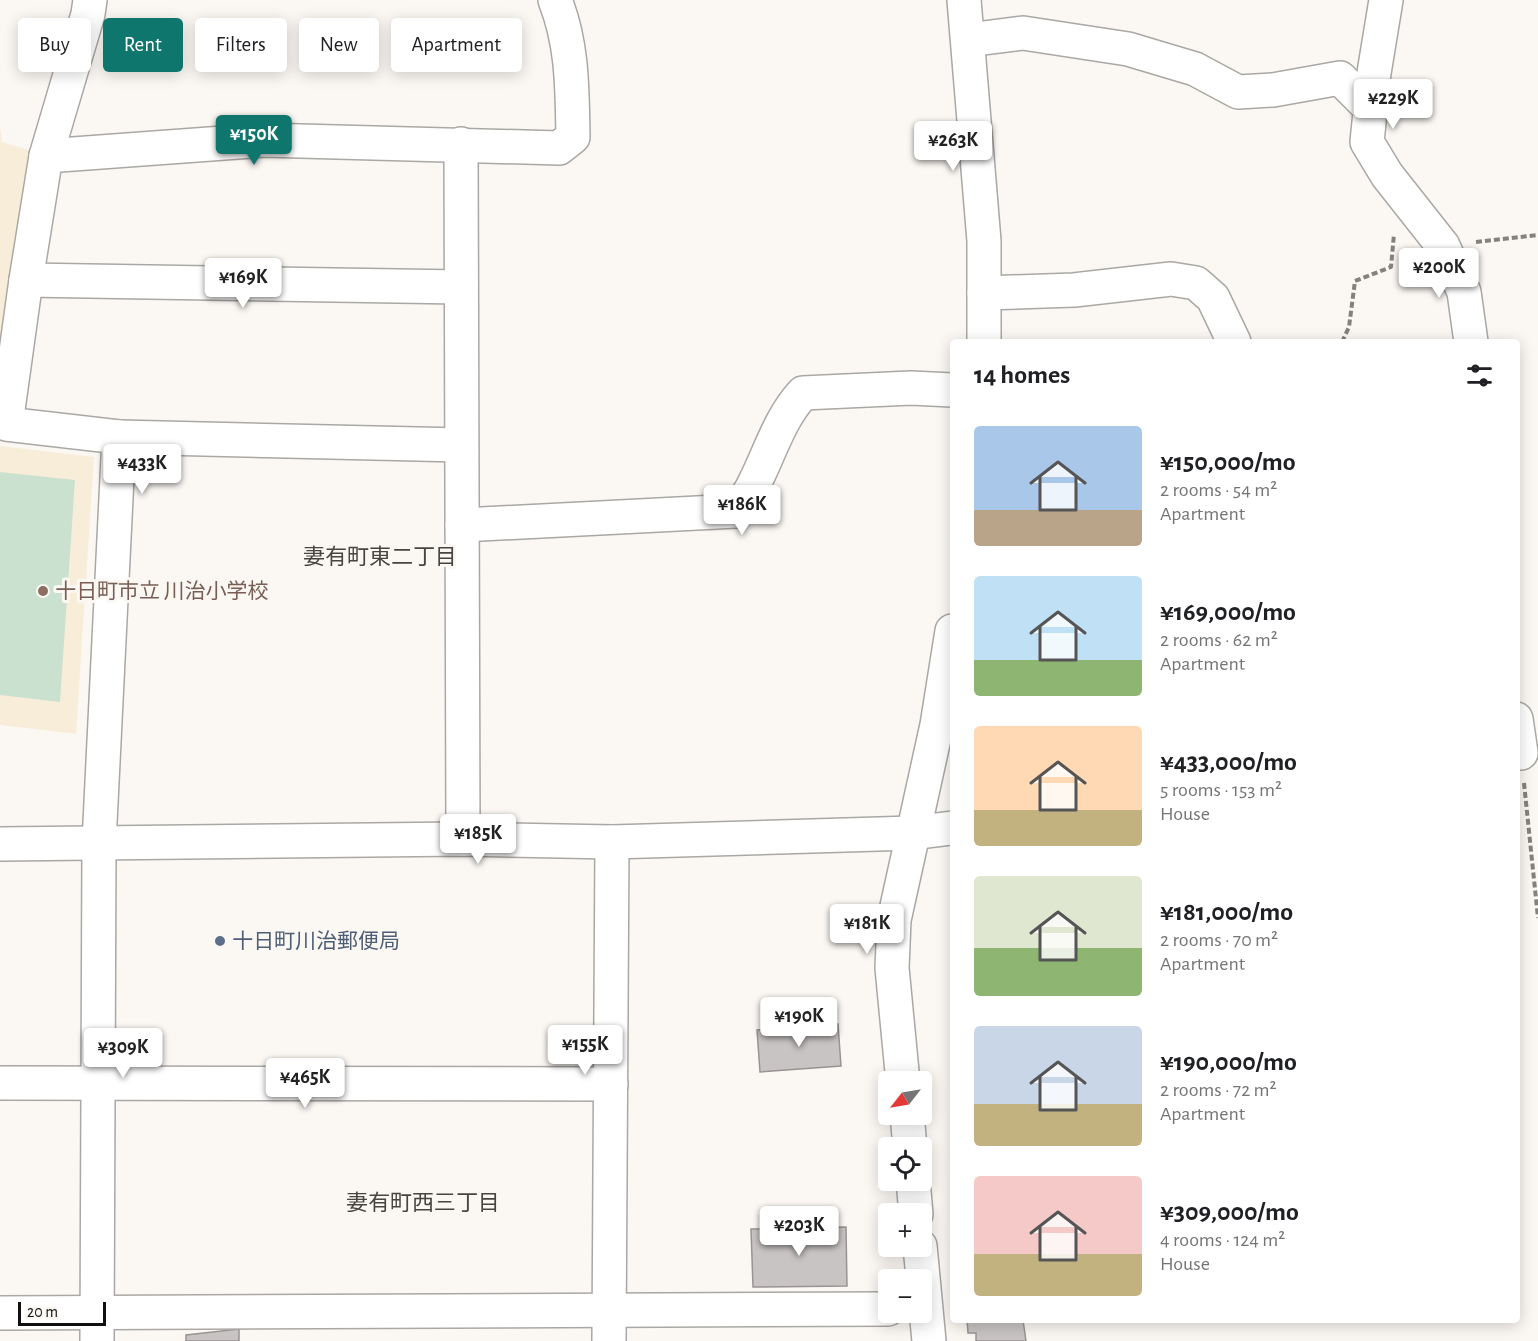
<!DOCTYPE html>
<meta charset="utf-8">
<style>
:root{--surface:#fff;--page:#f2f2f2;--text:#202124;--muted:#757577;--accent:#0f766e}
body{margin:0;font-family:"Alegreya Sans","Noto Sans JP",sans-serif;background:var(--page);color:var(--text);height:100vh;display:flex;flex-direction:column;font-size:22px;white-space:nowrap}
*{box-sizing:border-box;margin:0}
p{font-size:20px;color:var(--muted)}
.icon{flex:none;width:33px;height:33px;fill:none;stroke:currentColor;stroke-width:2;stroke-linecap:round;stroke-linejoin:round}
.map{position:relative;flex:1;overflow:hidden}
.side{position:absolute;left:950px;top:339px;width:570px;height:984px;display:flex;flex-direction:column;background:var(--surface);border-radius:6px;box-shadow:0 3px 15px #0003}
.side>*{flex:none}
.banner{position:absolute;left:18px;top:18px;width:570px;height:54px;display:flex;gap:12px}
.needle{width:39px;rotate:239deg}
.controls{position:absolute;left:878px;top:1071px;display:grid;gap:12px}
.controls a{display:grid;place-items:center;width:54px;height:54px;border-radius:6px;background:var(--surface);box-shadow:0 3px 15px #0003;font-size:30px}
.scale{position:absolute;left:18px;bottom:15px;width:88px;box-sizing:border-box;padding-left:6px;border:3px solid #11100f;border-top:0;font-size:16px;line-height:21px;white-space:nowrap;color:#11100f;-webkit-text-stroke:4px #fbf8f4;paint-order:stroke}
.price{position:absolute;translate:-50% -51px;padding:0 14px;border-radius:6px;background:#fff;color:#222;font-size:20px;line-height:39px;filter:drop-shadow(0 2px 3px #0008)}
.price::after{content:'';position:absolute;left:50%;top:36px;width:18px;height:14px;margin-left:-9px;background:inherit;clip-path:polygon(0 0,100% 0,50% 100%)}
.price.selected{background:var(--accent);color:#fff}
ul{padding:0;list-style:none}
li{display:flex;align-items:center;gap:18px;height:150px;padding:0 24px}
li span{display:grid;place-items:center;flex:none;width:168px;height:120px;border-radius:6px;color:#555}
li>.icon{margin-inline-start:auto}
span .icon{width:72px;height:72px;fill:#fffc;stroke-width:1}
li b{font-size:26px}
h2{display:flex;justify-content:space-between;align-items:center;height:72px;padding:0 24px;font-size:26px}
.chip{padding:0 21px;border-radius:6px;background:var(--surface);box-shadow:0 3px 15px #0003;font-size:21px;line-height:54px}
.chip.selected{background:var(--accent);color:#fff}
.map>svg:first-child{display:block}
.education{fill:#f8edd8}
.green{fill:#cbe1d0}
.building{fill:#c9c4c4;stroke:#999493;stroke-width:1.5}
.lines{fill:none;stroke-linecap:round;stroke-linejoin:round}
.minor-casing{stroke:#aaa8a4;stroke-width:36}
.path{stroke:#84827f;stroke-width:4;stroke-dasharray:6 3;stroke-linecap:butt}
.minor{stroke:#fff;stroke-width:33}
.education-dot{fill:#8d6e63;stroke:#fbf8f4;stroke-width:2}
.service-dot{fill:#5c6f8a;stroke:#fbf8f4;stroke-width:2}
.labels{text-anchor:middle;dominant-baseline:central;stroke-width:6;stroke-linejoin:round;paint-order:stroke}
.education-label{font-size:21px;fill:#785e54;stroke:#fbf8f4;text-anchor:start}
.service-label{font-size:21px;fill:#4e5e75;stroke:#fbf8f4;text-anchor:start}
.neighbourhood-label{font-size:22px;fill:#474441;stroke:#fbf8f4}
</style>
<div class="map">
<svg width="1538" height="1341" viewBox="0 0 1538 1341">
<rect width="100%" height="100%" fill="#fbf8f4"/>
<g class="education">
<path d="M 0,126 L 2,142 L 32,151 L 14,241 L 0,361 Z"/>
<path d="M 0,446 L 94,457 L 76,734 L 0,725 Z"/>
</g>
<path class="green" d="M 0,472 L 75,480 L 60,702 L 0,695 Z"/>
<g class="building">
<path d="M 838,1024 L 841,1066 L 760,1072 L 757,1030 Z"/>
<path d="M 846,1227 L 847,1286 L 753,1287 L 751,1229 Z"/>
<path d="M 967,1320 L 1023,1320 L 1026,1341 L 976,1341 L 976,1333 L 968,1333 Z"/>
<path d="M 239,1329 L 239,1341 L 186,1341 L 186,1335 Z"/>
</g>
<g class="lines">
<defs>
<g id="minor">
<path d="M 90,0 L 88,14 L 46,156 L 26,280 L 6,424 L 119,437"/>
<path d="M 964,0 L 984,241 L 984,342"/>
<path d="M 1386,0 L 1374,73 L 1367,142 L 1387,175 L 1443,246 L 1464,292 L 1471,342"/>
<path d="M 968,40 L 1023,33 L 1128,49 L 1195,69 L 1238,92 L 1273,90 L 1340,78 L 1370,108"/>
<path d="M 461,144 L 463,839"/>
<path d="M 46,156 L 264,140 L 559,148 L 573,137 C 572,90 573,45 555,0"/>
<path d="M 26,280 L 461,287"/>
<path d="M 984,293 L 1074,290 L 1171,279 L 1196,283 L 1213,298 L 1234,342"/>
<path d="M 462,525 L 736,511 C 742,502 750,494 754,484 C 770,453 779,419 803,393 L 911,388 L 952,390"/>
<path d="M 1516,719 L 1521,753"/>
<path d="M 0,844 L 463,839 L 612,842 L 912,833 L 952,828"/>
<path d="M 903,1082 L 892,968 L 894,920 L 937,725 L 952,631"/>
<path d="M 0,1083 L 611,1084"/>
<path d="M 907,1114 L 910,1148"/>
<path d="M 913,1180 L 916,1214"/>
<path d="M 920,1246 L 929,1341"/>
<path d="M 0,1313 L 888,1309"/>
<path d="M 97,1341 L 99,843 L 119,437 L 461,445"/>
<path d="M 609,1341 L 612,842"/>
</g>
</defs>
<use href="#minor" class="minor-casing"/>
<g class="path">
<path d="M 1476,242 L 1538,235"/>
<path d="M 1342,342 L 1349,327 L 1355,281 L 1391,267 L 1394,234"/>
<path d="M 1524,783 L 1538,918"/>
</g>
<use href="#minor" class="minor"/>
</g>
<circle class="education-dot" cx="43" cy="591" r="6"/>
<circle class="service-dot" cx="220" cy="941" r="6"/>
<g class="labels">
<g class="education-label">
<text x="55" y="591">十日町市立 川治小学校</text>
</g>
<g class="service-label">
<text x="232" y="941">十日町川治郵便局</text>
</g>
<g class="neighbourhood-label">
<text x="380" y="557">妻有町東二丁目</text>
<text x="423" y="1203">妻有町西三丁目</text>
</g>
</g>
</svg>
<div class="controls">
<a><svg class="needle" viewBox="-14 -14 28 28"><path d="M0-13l5 13h-10z" fill="#e53935"/><path d="M0 13l5-13h-10z" fill="#757577"/></svg></a>
<a><svg class="icon" aria-label="locate" viewBox="0 0 24 24"><circle cx="12" cy="12" r="6"/><path d="M12 2v4M12 18v4M2 12h4M18 12h4"/></svg></a>
<a>+</a>
<a>−</a>
</div>
<div class="scale">20 m</div>
<b class="price" style="left:1393px;top:130px">¥229K</b>
<b class="price selected" style="left:254px;top:166px">¥150K</b>
<b class="price" style="left:953px;top:172px">¥263K</b>
<b class="price" style="left:1439px;top:299px">¥200K</b>
<b class="price" style="left:243px;top:309px">¥169K</b>
<b class="price" style="left:142px;top:495px">¥433K</b>
<b class="price" style="left:742px;top:536px">¥186K</b>
<b class="price" style="left:478px;top:865px">¥185K</b>
<b class="price" style="left:867px;top:955px">¥181K</b>
<b class="price" style="left:799px;top:1048px">¥190K</b>
<b class="price" style="left:585px;top:1076px">¥155K</b>
<b class="price" style="left:123px;top:1079px">¥309K</b>
<b class="price" style="left:305px;top:1109px">¥465K</b>
<b class="price" style="left:799px;top:1257px">¥203K</b>
<div class="banner">
<a class="chip">Buy</a>
<a class="chip selected">Rent</a>
<a class="chip">Filters</a>
<a class="chip">New</a>
<a class="chip">Apartment</a>
</div>
<section class="side">
<h2>14 homes<svg class="icon" aria-label="filters" viewBox="0 0 24 24"><path d="M4 7h16M4 17h16"/><circle cx="9" cy="7" r="2"/><circle cx="15" cy="17" r="2"/></svg></h2>
<ul>
<li><span style="background:linear-gradient(#a9c7e8 70%,#b9a48a 0)"><svg class="icon" aria-label="home" viewBox="0 0 24 24"><path d="M3 11l9-7 9 7M6 9v11h12V9"/></svg></span><div><b>¥150,000/mo</b><p>2 rooms · 54 m²</p><p>Apartment</p></div></li>
<li><span style="background:linear-gradient(#bfe0f5 70%,#8fb573 0)"><svg class="icon" aria-label="home" viewBox="0 0 24 24"><path d="M3 11l9-7 9 7M6 9v11h12V9"/></svg></span><div><b>¥169,000/mo</b><p>2 rooms · 62 m²</p><p>Apartment</p></div></li>
<li><span style="background:linear-gradient(#ffd9b3 70%,#c2b280 0)"><svg class="icon" aria-label="home" viewBox="0 0 24 24"><path d="M3 11l9-7 9 7M6 9v11h12V9"/></svg></span><div><b>¥433,000/mo</b><p>5 rooms · 153 m²</p><p>House</p></div></li>
<li><span style="background:linear-gradient(#dfe7d0 60%,#8fb573 0)"><svg class="icon" aria-label="home" viewBox="0 0 24 24"><path d="M3 11l9-7 9 7M6 9v11h12V9"/></svg></span><div><b>¥181,000/mo</b><p>2 rooms · 70 m²</p><p>Apartment</p></div></li>
<li><span style="background:linear-gradient(#c9d6e8 65%,#c2b280 0)"><svg class="icon" aria-label="home" viewBox="0 0 24 24"><path d="M3 11l9-7 9 7M6 9v11h12V9"/></svg></span><div><b>¥190,000/mo</b><p>2 rooms · 72 m²</p><p>Apartment</p></div></li>
<li><span style="background:linear-gradient(#f6c9c9 65%,#c2b280 0)"><svg class="icon" aria-label="home" viewBox="0 0 24 24"><path d="M3 11l9-7 9 7M6 9v11h12V9"/></svg></span><div><b>¥309,000/mo</b><p>4 rooms · 124 m²</p><p>House</p></div></li>
</ul>
</section>
</div>
